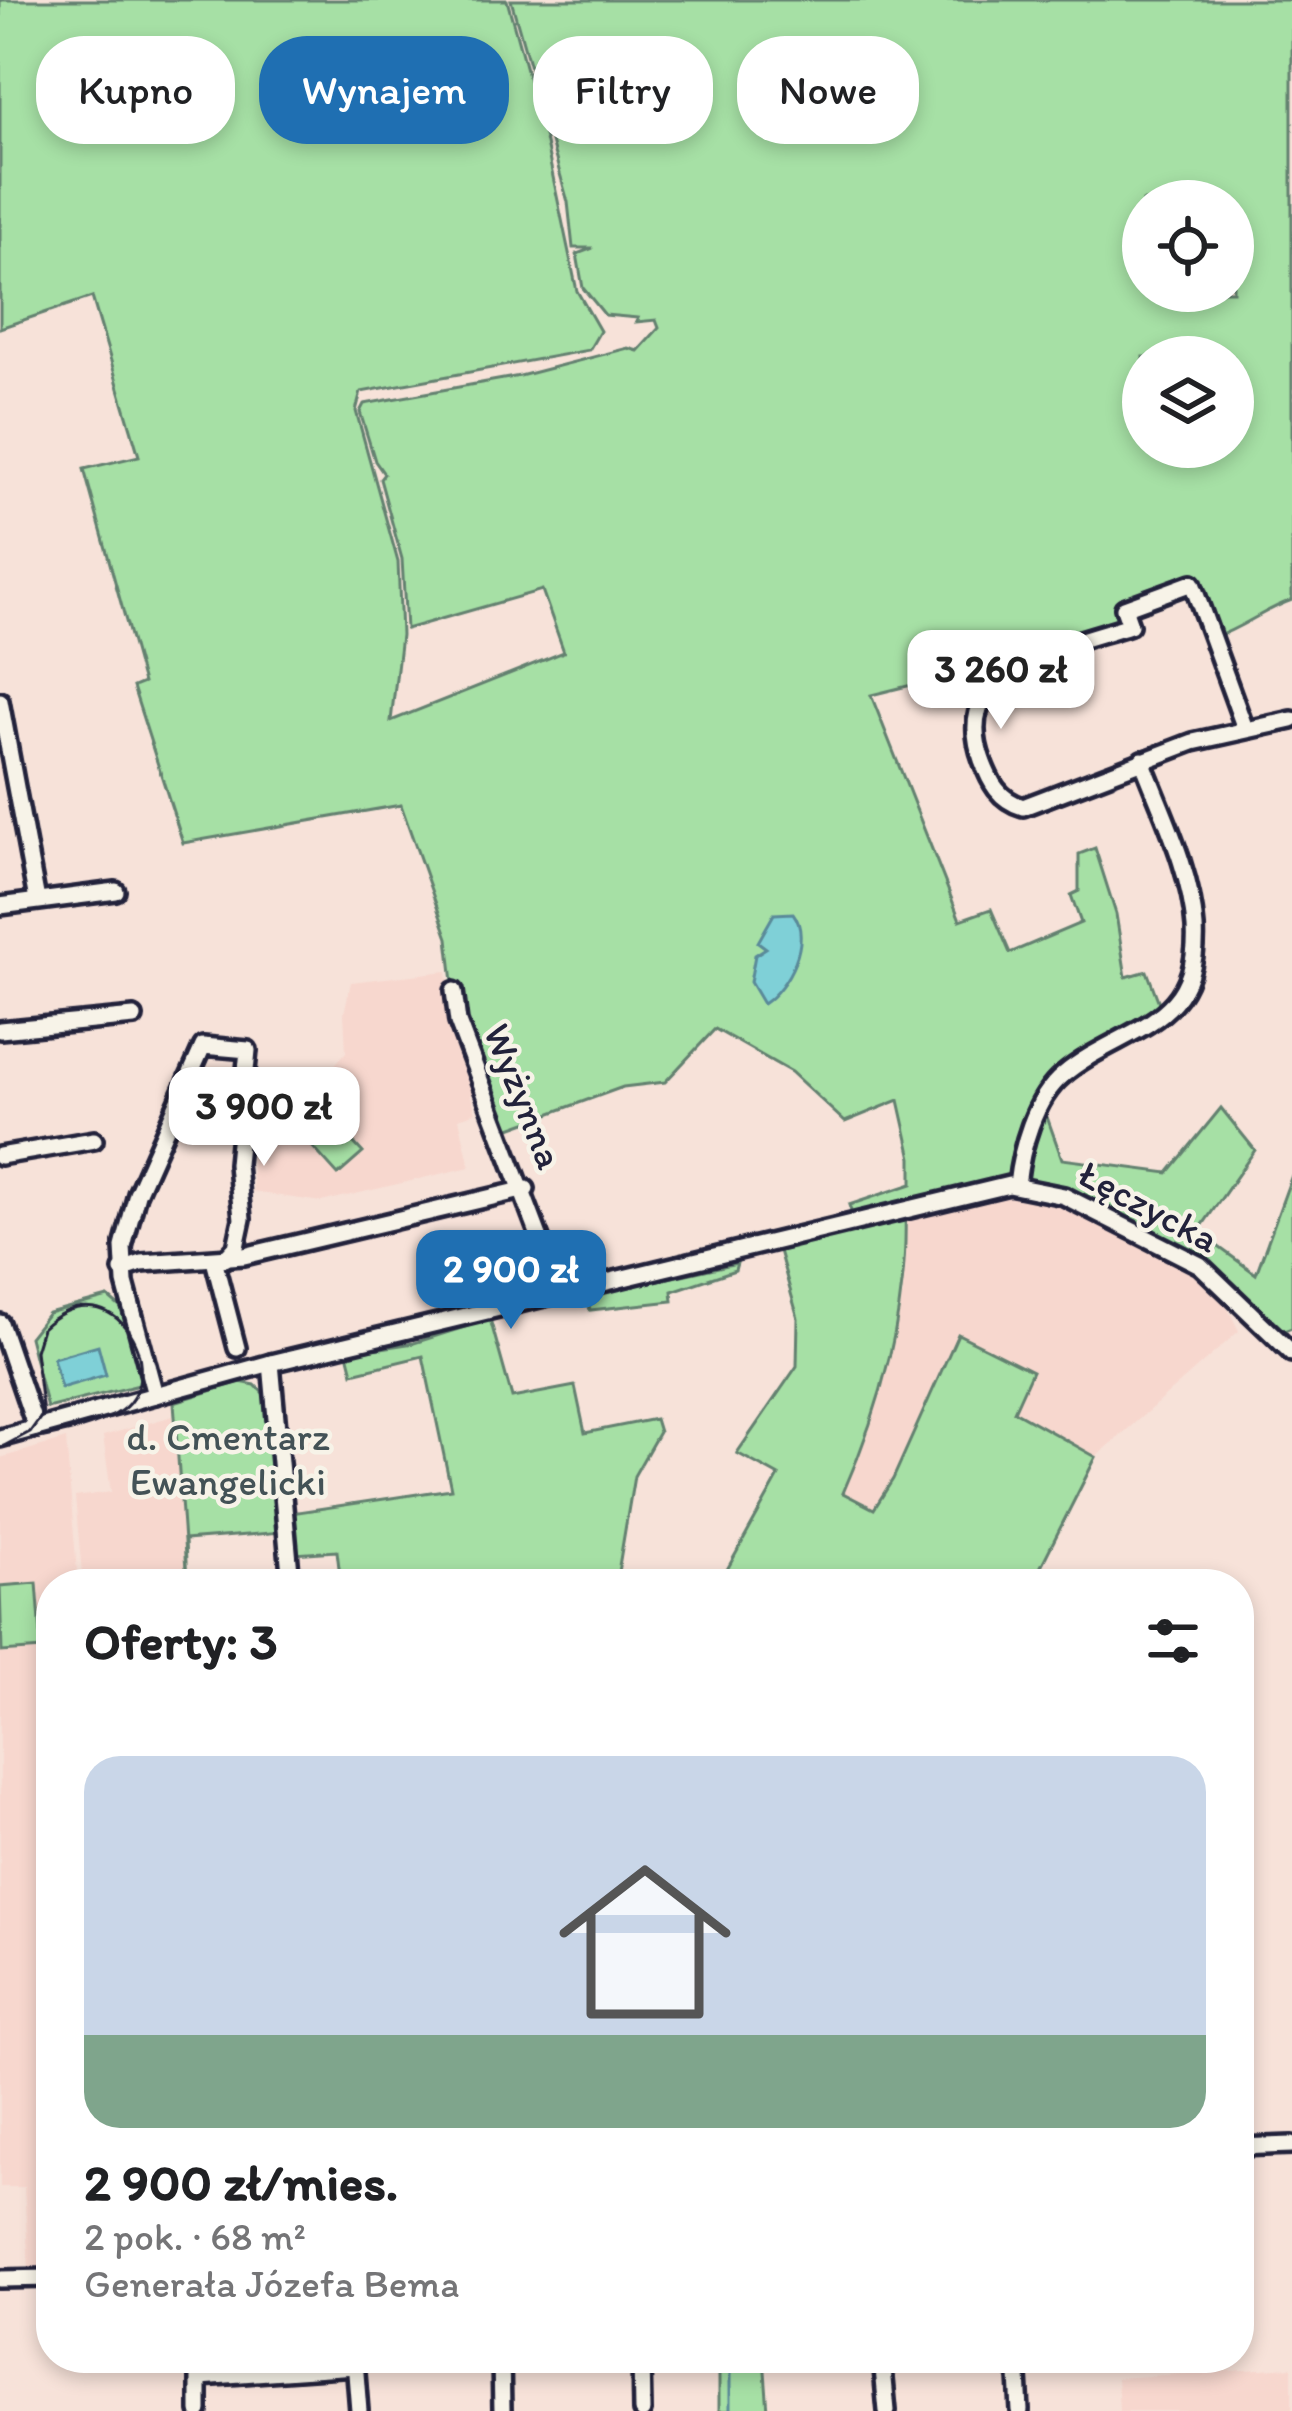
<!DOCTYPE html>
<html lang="pl">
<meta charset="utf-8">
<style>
:root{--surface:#fff;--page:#f6f6f6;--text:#202124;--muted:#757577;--accent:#1f6fb2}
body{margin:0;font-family:Itim,sans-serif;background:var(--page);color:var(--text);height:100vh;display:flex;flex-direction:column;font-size:45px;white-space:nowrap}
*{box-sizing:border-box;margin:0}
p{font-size:39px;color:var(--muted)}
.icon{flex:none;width:66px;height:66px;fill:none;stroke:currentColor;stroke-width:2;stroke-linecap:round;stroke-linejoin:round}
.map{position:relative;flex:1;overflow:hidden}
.sheet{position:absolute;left:36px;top:1569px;width:1218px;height:804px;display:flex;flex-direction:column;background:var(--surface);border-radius:48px;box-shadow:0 6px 18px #0003}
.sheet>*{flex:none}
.banner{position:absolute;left:36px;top:36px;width:1221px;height:108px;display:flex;gap:24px}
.controls{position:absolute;left:1122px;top:180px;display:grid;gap:24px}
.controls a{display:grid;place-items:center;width:132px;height:132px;border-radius:50%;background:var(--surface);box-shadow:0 6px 18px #0003;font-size:60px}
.price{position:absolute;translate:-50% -102px;padding:0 27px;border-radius:24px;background:#fff;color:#222;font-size:39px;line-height:78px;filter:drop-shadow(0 3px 6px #0008)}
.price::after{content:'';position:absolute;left:50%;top:72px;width:36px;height:27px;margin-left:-18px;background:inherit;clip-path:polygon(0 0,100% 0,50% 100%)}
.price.active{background:var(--accent);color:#fff}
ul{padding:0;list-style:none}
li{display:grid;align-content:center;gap:24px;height:636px;padding:0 48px}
li span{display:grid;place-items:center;height:372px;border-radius:36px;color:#555}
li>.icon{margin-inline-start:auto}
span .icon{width:216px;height:216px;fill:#fffc;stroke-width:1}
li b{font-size:51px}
h2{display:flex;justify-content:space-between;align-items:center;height:144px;padding:0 48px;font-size:51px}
.chip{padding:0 42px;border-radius:48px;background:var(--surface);box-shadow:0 6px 18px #0003;font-size:42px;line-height:108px}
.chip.active{background:var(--accent);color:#fff}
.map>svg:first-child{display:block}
.built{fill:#f7d7ce}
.green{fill:#a6e0a5;stroke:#648170;stroke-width:3;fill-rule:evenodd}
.water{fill:#7fd0d7;stroke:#5a8a99;stroke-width:3}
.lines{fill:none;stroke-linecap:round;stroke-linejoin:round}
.stream{stroke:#5a8a99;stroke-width:3}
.minor-casing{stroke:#22223b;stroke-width:24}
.minor{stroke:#f7f3e8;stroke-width:15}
.tram{stroke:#22223b;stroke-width:3}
.labels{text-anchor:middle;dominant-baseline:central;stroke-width:9;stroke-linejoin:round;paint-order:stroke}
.street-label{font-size:39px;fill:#22223b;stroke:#f7f3e8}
.park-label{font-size:39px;fill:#435256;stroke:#f7f3e8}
</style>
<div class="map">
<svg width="1292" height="2411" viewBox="0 0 1292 2411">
<rect width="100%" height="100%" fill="#f7e2d9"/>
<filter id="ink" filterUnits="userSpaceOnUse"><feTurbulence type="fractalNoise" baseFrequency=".00833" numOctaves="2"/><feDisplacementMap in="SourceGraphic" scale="24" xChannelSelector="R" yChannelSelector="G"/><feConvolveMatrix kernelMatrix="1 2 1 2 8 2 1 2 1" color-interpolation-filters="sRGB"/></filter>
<g filter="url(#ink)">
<g class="built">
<path d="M 447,971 L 453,1023 L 481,1090 L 470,1094 L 476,1112 L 459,1118 L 470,1167 L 321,1202 L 253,1192 L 251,1159 L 346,1052 L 344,1013 L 351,982 Z"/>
<path d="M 1004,1190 L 1047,1195 L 1183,1261 L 1225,1303 L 1239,1331 L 1096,1457 L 1013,1411 L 1032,1372 L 893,1479 L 874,1509 L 842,1493 L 874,1405 L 903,1294 L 905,1214 Z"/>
<path d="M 173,1416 L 187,1584 L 83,1584 L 75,1497 L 111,1492 L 103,1436 Z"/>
<path d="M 66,1439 L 78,1584 L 51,1584 L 51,2269 L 29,2270 L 24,2187 L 0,2187 L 0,1458 Z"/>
<path d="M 1292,2367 L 1292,2411 L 1119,2411 L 1117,2378 Z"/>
</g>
<g class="green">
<path d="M 0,0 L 507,0 L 545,139 L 577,291 L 600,331 L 589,350 L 361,392 L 356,411 L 398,562 L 401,635 L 391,721 L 564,652 L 542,590 L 406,629 L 402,559 L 380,479 L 384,474 L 375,461 L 360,412 L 364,404 L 520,376 L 628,348 L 638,351 L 659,328 L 656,320 L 636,322 L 638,318 L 605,315 L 583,288 L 577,254 L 593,248 L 573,248 L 568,202 L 511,0 L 1292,0 L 1292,600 C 1263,610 1243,628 1213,638 L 1193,583 L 1125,608 L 1130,625 L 1046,653 L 989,687 L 980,668 L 871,695 L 960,920 L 991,909 L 1010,953 L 1081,923 L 1071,895 L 1079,891 L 1079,854 L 1095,848 L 1116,914 L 1126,977 L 1147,971 L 1164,1016 L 1122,1030 L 1065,1062 L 1070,1070 L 1042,1103 L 1062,1159 L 1168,1173 L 1221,1108 L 1255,1150 L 1198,1232 L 1256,1274 L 1292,1175 L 1292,1328 L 1284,1331 L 1221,1275 L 1052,1185 L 1018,1178 L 854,1221 L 849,1205 L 912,1184 L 912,1158 L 899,1100 L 845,1122 L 791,1072 L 715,1029 L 665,1082 L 623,1087 L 502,1131 L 454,991 L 448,938 L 401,805 L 183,843 L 133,687 L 143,683 L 84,469 L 139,456 L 92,297 L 0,328 ZM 1143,201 L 1233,201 L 1233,291 L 1143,291 ZM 1143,357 L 1233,357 L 1233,447 L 1143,447 Z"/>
<path d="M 317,1103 L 363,1153 L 338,1175 L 293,1125 Z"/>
<path d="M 905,1214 C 908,1308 881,1407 843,1493 L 874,1509 L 893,1479 L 958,1334 L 1032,1371 L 1014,1411 L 1096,1457 L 1032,1584 L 719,1584 L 779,1476 L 737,1453 L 797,1366 L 798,1318 L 778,1247 Z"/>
<path d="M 737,1263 L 735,1270 L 672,1291 L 673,1301 L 590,1310 L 586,1296 Z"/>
<path d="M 108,1297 L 126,1312 L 147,1383 L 47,1408 L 29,1337 L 48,1313 Z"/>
<path d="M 490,1319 L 512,1398 L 575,1386 L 585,1433 L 655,1419 L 659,1432 L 634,1476 L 616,1584 L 341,1584 L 337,1551 L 294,1554 L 291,1513 L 451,1489 L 423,1356 L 353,1373 L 348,1353 L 414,1343 Z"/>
<path d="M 240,1382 L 255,1385 L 269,1399 L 283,1532 L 185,1540 L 187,1584 L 174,1402 Z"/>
<path d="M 37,1583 L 42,1649 L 2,1652 L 0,1586 Z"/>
<path d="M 719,2358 L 764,2358 L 768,2411 L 719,2411 Z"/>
</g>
<g class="water">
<path d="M 793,913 C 813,939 788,988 763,1004 L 750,982 L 755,955 L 766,948 L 758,942 L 774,914 Z"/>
<path d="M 98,1345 L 106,1375 L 61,1388 L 53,1358 Z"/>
</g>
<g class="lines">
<path class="stream" d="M 730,2358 L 730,2411"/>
<defs>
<g id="minor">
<path d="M 0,701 L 37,900"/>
<path d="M 1244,726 L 1192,583 L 1124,608 L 1130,625 C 1064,647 948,666 982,760 C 990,782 999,800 1023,807 L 1193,742 L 1292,720"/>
<path d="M 0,906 L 116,891"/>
<path d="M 454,991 L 458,1022 L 561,1294"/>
<path d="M 0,1030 L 134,1017"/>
<path d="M 0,1156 L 94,1140"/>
<path d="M 1017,1185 C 1021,1149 1034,1099 1063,1075 C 1121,1026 1201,1028 1195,927 C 1191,870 1162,813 1142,760"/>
<path d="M 214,1260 L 237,1348"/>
<path d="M 122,1270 L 142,1263 L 244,1256 L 526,1189"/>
<path d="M 0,1323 L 36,1428"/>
<path d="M 271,1363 L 291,1584"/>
<path d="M 155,1395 L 125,1283 L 123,1247 L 137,1194 L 203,1046 L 248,1050 L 237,1164 L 242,1219 L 236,1247 L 225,1259"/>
<path d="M 0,1438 L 271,1363 L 1009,1185 L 1064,1196 L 1200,1265 L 1292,1353"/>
<path d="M 1239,2147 L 1292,2145"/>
<path d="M 0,2279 L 51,2278"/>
<path d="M 199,2358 L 199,2411"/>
<path d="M 501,2358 L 502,2411"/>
<path d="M 641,2358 L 642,2411"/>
<path d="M 882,2358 L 887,2411"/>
<path d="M 1017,2358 L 1020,2411"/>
<path d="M 355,2361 L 359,2411"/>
<path d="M 200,2377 L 355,2366"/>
</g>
</defs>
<use href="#minor" class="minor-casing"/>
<use href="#minor" class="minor"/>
<path class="tram" d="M 0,1447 C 36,1437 84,1433 116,1414 C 176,1379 115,1260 42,1328 L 35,1351 L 43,1414 L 30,1432 L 2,1447"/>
</g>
</g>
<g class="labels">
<g class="street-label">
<text transform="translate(524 1096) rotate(68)">Wyżynna</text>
<text transform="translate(1149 1206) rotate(28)">Łęczycka</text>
</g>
<g class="park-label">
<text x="228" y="1436">d. Cmentarz<tspan x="228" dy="45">Ewangelicki</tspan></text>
</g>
</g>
</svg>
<div class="controls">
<a><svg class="icon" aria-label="locate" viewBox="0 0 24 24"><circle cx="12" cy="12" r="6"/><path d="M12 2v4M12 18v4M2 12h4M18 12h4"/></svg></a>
<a><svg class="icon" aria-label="layers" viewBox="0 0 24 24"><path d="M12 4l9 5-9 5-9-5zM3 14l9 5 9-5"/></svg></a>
</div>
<b class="price" style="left:1001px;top:732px">3 260 zł</b>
<b class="price" style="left:264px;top:1169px">3 900 zł</b>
<b class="price active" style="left:511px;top:1332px">2 900 zł</b>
<div class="banner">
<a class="chip">Kupno</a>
<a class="chip active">Wynajem</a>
<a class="chip">Filtry</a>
<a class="chip">Nowe</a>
</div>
<section class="sheet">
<h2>Oferty: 3<svg class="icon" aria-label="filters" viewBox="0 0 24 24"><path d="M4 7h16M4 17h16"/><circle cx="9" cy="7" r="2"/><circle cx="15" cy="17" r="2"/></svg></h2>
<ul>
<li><span style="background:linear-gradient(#c9d6e8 75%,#7fa58c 0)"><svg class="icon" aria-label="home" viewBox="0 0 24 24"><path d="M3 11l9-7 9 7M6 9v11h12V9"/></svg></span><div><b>2 900 zł/mies.</b><p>2 pok. · 68 m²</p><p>Generała Józefa Bema</p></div></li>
</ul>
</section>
</div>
